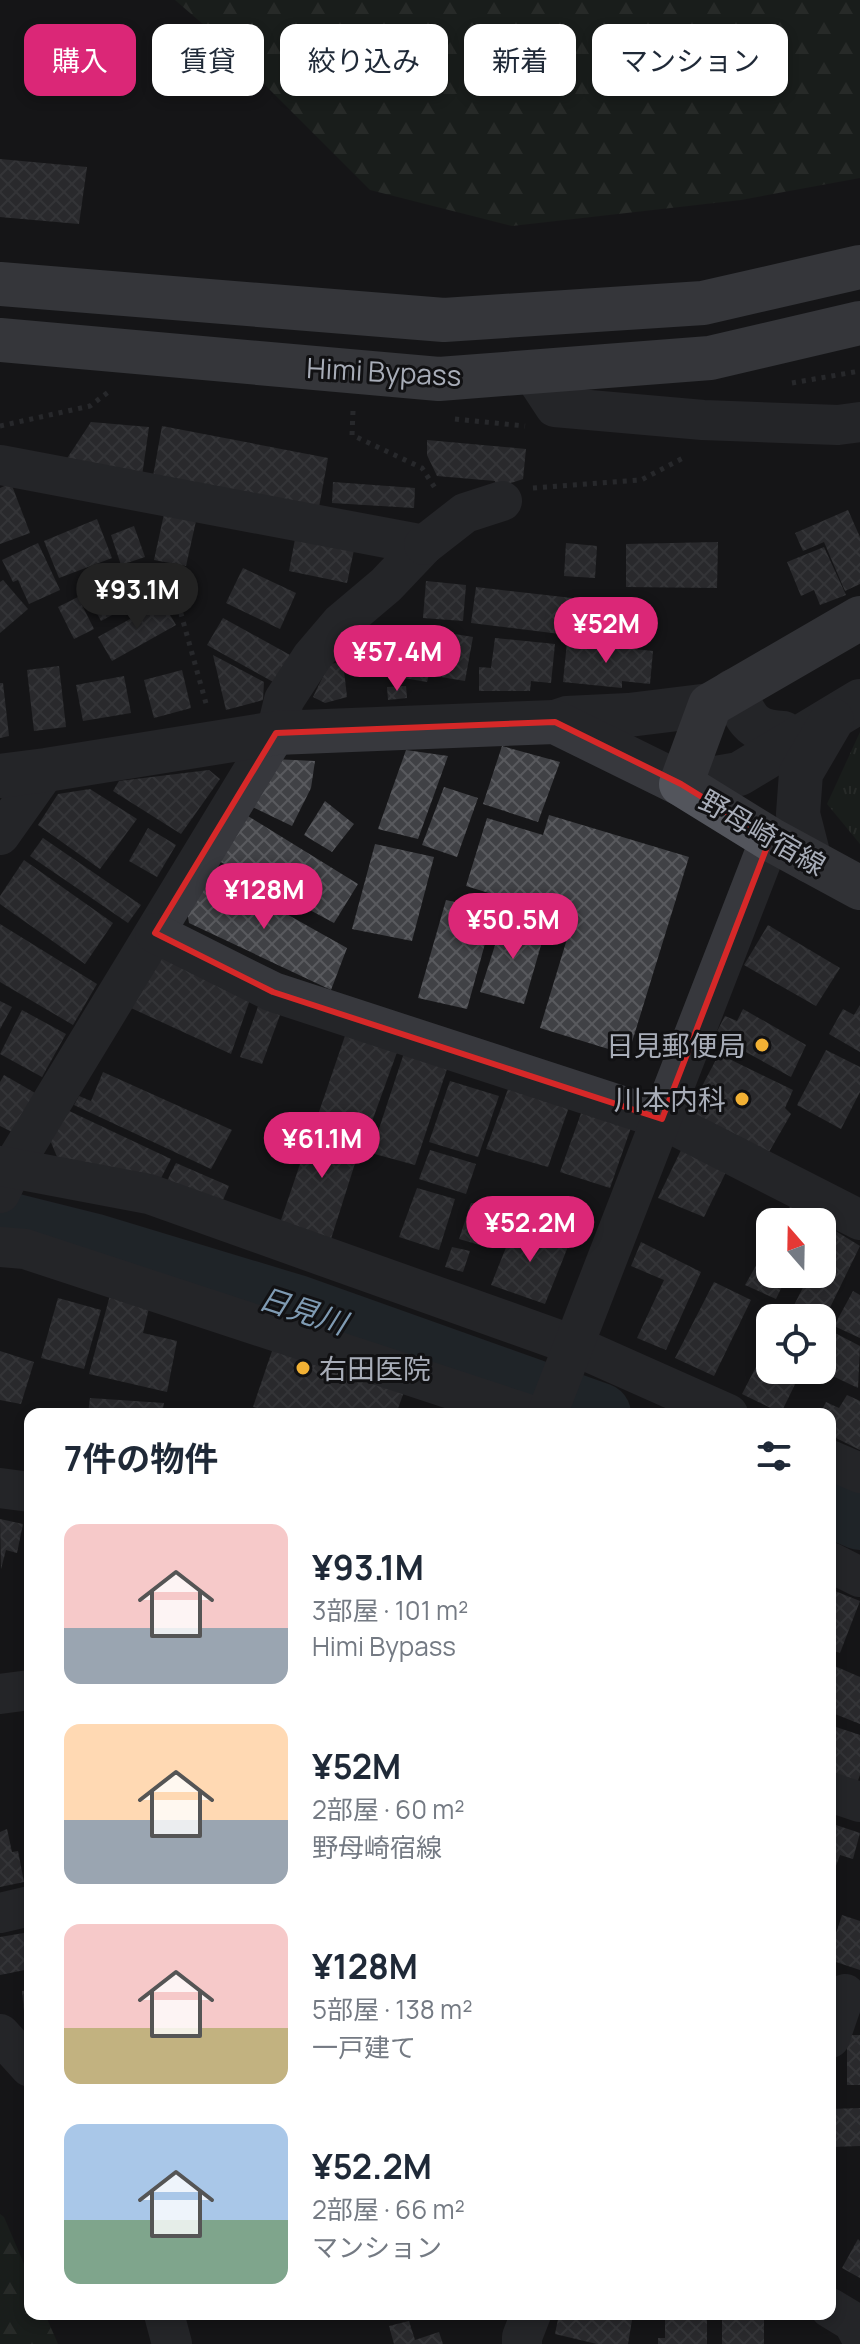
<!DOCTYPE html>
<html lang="ja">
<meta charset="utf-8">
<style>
:root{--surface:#fff;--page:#f2f2f3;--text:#1f2937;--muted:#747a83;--accent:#db2777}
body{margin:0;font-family:Manrope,"Noto Sans JP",sans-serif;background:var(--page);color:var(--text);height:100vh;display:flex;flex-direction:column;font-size:30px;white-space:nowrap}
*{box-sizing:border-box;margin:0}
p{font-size:26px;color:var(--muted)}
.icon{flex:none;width:44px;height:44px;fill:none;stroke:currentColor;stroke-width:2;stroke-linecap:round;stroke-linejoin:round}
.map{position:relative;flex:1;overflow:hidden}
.side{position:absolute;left:24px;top:1408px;width:812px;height:912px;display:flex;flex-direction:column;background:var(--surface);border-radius:16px;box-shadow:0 4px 12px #0003}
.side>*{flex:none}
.top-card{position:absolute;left:24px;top:24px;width:812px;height:72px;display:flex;gap:16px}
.needle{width:52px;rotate:340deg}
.tools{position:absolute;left:756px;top:1208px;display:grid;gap:16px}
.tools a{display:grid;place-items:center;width:80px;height:80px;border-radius:16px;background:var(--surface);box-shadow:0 4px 12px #0003;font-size:40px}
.price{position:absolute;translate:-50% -68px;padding:0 18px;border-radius:28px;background:var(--accent);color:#fff;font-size:26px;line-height:52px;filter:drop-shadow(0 2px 4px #0008)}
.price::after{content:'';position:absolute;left:50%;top:48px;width:24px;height:18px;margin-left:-12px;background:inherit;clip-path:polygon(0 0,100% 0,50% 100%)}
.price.on{background:#222;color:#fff}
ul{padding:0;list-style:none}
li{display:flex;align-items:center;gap:24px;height:200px;padding:0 40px}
li span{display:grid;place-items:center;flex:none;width:224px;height:160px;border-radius:16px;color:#555}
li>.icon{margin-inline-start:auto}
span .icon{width:96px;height:96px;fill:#fffc;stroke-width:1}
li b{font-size:34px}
h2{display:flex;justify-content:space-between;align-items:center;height:96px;padding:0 40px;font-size:34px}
.pill{padding:0 28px;border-radius:16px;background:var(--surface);box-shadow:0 4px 12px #0003;font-size:28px;line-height:72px}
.pill.on{background:var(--accent);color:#fff}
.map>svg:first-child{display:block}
.grass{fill:url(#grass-tufts)}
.forest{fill:url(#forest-firs)}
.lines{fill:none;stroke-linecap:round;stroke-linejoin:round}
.river{stroke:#2c353c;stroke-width:62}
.building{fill:url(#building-cross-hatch)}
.path{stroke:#3d3f44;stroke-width:5;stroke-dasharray:4 6;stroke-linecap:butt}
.minor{stroke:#37383d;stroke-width:40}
.tertiary{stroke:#37383d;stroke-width:44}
.primary{stroke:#53555c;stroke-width:44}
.trunk{stroke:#5b5e65;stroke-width:44}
.marked{fill:none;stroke:#d62828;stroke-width:6;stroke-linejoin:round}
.poi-dot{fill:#f2b134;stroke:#111113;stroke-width:3}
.labels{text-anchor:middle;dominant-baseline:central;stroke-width:6;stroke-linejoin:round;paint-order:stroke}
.street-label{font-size:28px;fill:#a8adb8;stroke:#111113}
.poi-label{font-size:28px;fill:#a8adb8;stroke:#111113;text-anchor:end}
.water-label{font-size:30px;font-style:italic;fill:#7f9bb3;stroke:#111113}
</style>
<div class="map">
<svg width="860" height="2344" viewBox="0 0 860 2344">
<defs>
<pattern id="grass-tufts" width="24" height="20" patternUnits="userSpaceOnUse" patternTransform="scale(2)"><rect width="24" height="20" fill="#1e261f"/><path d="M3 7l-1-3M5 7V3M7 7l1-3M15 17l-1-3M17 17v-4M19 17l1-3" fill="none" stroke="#3c433d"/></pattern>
<pattern id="forest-firs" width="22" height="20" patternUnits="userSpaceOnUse" patternTransform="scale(2)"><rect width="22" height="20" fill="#1e261f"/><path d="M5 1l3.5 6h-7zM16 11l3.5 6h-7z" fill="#3c433d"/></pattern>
<pattern id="building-cross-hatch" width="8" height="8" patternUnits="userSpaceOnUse" patternTransform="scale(2)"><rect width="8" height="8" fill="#404145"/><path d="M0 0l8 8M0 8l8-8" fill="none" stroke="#595a5e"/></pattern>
</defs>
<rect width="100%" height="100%" fill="#161618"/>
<path class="grass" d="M 860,732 L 860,844 L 827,804 Z"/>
<g class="forest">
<path d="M 175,0 L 860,0 L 860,178 L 741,200 L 512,226 L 370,190 L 212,32 Z"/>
<path d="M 0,2214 L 4,2217 L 30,2278 L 30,2314 L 45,2314 L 58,2344 L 0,2344 Z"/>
</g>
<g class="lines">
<g class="river">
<path d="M 0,1221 L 92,1244 L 297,1306 L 600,1414"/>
<path d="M 830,1506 L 860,1519"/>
</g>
</g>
<g class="building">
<path d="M 0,159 L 87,167 L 79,224 L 0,217 Z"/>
<path d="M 91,422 L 149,427 L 142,476 L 64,463 Z"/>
<path d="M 162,426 L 328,458 L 319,507 L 152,482 Z"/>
<path d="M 427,440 L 526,449 L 523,479 L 496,488 L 495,481 L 437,476 L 427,455 Z"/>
<path d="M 333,482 L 415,488 L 414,508 L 332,503 Z"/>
<path d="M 11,483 L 30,533 L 0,544 L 0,488 Z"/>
<path d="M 848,510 L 860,537 L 860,584 L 845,591 L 824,542 L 803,551 L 795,533 Z"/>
<path d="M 164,514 L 196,521 L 186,566 L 154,560 Z"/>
<path d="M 97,519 L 112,558 L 59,578 L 44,541 Z"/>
<path d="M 134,526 L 145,557 L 121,565 L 111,535 Z"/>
<path d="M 295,539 L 354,550 L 347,583 L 289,571 Z"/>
<path d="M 718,542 L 717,588 L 626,587 L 626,544 Z"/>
<path d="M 38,543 L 60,590 L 29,604 L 18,580 L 13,582 L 2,560 Z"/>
<path d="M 566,543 L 597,546 L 595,578 L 564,576 Z"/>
<path d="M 824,547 L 846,595 L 820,605 L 814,590 L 801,596 L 787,562 Z"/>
<path d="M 145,567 L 158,590 L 101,621 L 89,598 Z"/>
<path d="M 243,568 L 296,593 L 280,629 L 226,603 Z"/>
<path d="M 3,580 L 28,609 L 0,633 L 0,582 Z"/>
<path d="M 426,581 L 466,585 L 463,621 L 423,618 Z"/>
<path d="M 476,587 L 581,599 L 576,636 L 471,623 Z"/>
<path d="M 78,597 L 94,629 L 74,639 L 58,607 Z"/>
<path d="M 162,601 L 176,625 L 112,661 L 98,637 Z"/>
<path d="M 223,618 L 290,655 L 275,683 L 207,645 Z"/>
<path d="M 436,631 L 473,637 L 465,681 L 429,675 L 427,682 L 404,678 L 412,633 L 435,637 Z"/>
<path d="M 495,638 L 555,644 L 551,683 L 531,681 L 530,691 L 479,691 L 479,667 L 491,668 Z"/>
<path d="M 567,642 L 653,651 L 650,684 L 622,681 L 622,688 L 563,682 Z"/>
<path d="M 213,655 L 264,682 L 263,700 L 226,710 Z"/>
<path d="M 343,662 L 347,697 L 325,703 L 313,697 L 329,664 Z"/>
<path d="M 59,666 L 66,727 L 34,731 L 27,670 Z"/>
<path d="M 182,670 L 191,708 L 154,718 L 144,680 Z"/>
<path d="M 124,676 L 131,713 L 83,721 L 76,685 Z"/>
<path d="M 0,683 L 3,683 L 9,736 L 0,738 Z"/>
<path d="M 406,686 L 407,698 L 388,700 L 387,687 Z"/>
<path d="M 502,746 L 560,762 L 538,822 L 483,804 Z"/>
<path d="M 406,750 L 448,756 L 418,839 L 378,829 Z"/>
<path d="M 273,759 L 315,761 L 311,788 L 292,826 L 246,804 Z"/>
<path d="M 209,770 L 220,779 L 181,834 L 113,791 L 119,781 Z"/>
<path d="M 444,787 L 478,798 L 457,857 L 422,845 Z"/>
<path d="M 90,789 L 137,819 L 100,869 L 38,825 L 58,794 Z"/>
<path d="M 325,801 L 354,824 L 332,852 L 304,835 Z"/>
<path d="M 243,813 L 358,884 L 334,923 L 215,859 Z"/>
<path d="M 549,815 L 689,857 L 628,1055 L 540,1028 L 573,919 L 466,886 L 487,818 L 543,835 Z"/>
<path d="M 148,828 L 176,845 L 157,877 L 129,861 Z"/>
<path d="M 43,838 L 141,905 L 128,923 L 30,856 Z"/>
<path d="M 375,844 L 434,857 L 412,941 L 352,929 Z"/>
<path d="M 24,860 L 113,923 L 85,964 L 0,904 L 0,896 Z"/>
<path d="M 210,871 L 347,948 L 331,990 L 189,923 L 186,905 Z"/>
<path d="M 446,900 L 494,911 L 467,1009 L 418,998 Z"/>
<path d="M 504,917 L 546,928 L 524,1004 L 480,992 Z"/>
<path d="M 0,924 L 97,984 L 73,1025 L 0,982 Z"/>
<path d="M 768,925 L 840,968 L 816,1006 L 744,965 Z"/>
<path d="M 158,955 L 253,991 L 231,1054 L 131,1008 Z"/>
<path d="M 0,1001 L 12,1007 L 0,1029 Z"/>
<path d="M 260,1001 L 283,1007 L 262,1064 L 240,1057 Z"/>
<path d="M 860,1005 L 860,1052 L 829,1034 L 843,1009 L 854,1015 Z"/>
<path d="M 743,1009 L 806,1045 L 791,1077 L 715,1035 L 725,1016 L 737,1021 Z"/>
<path d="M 22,1010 L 66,1034 L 42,1077 L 0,1054 Z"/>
<path d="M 348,1027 L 400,1044 L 370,1127 L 319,1112 Z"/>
<path d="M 406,1047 L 450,1060 L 415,1165 L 371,1153 Z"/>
<path d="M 826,1050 L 860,1067 L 860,1092 L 841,1129 L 797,1105 Z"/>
<path d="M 719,1054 L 793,1090 L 785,1108 L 791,1114 L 769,1152 L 689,1111 Z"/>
<path d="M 103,1072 L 232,1130 L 211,1169 L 74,1105 L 79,1096 L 91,1101 Z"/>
<path d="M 4,1075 L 42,1097 L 18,1135 L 0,1126 L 0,1082 Z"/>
<path d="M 450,1081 L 499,1096 L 478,1157 L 429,1142 Z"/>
<path d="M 508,1089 L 569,1107 L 548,1167 L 486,1149 Z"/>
<path d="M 584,1105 L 633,1122 L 610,1188 L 560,1172 Z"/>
<path d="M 67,1110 L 171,1159 L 159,1182 L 60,1164 L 50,1140 Z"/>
<path d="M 315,1120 L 364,1135 L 331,1239 L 280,1223 Z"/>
<path d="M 683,1146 L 728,1168 L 704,1217 L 658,1198 Z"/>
<path d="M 430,1150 L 476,1164 L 466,1194 L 419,1179 Z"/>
<path d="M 176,1163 L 229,1186 L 220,1207 L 165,1185 Z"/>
<path d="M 417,1188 L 455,1199 L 439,1250 L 399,1237 Z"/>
<path d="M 471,1203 L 496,1209 L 483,1246 L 459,1239 Z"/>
<path d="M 792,1203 L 818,1216 L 814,1222 L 781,1222 Z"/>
<path d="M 515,1225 L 569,1244 L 545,1304 L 491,1285 Z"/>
<path d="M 834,1230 L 860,1246 L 822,1324 L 822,1318 L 811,1318 L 792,1309 L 810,1274 L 822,1274 L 822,1252 Z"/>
<path d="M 770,1241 L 770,1274 L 788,1274 L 776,1299 L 745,1285 Z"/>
<path d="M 641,1242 L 701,1272 L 666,1350 L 637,1338 L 664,1280 L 631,1266 Z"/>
<path d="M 452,1247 L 470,1251 L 463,1272 L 445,1267 Z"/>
<path d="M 714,1282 L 751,1300 L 714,1376 L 675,1358 Z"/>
<path d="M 853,1291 L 860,1295 L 860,1338 L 834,1326 Z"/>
<path d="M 110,1295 L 150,1304 L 143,1333 L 177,1341 L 167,1392 L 89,1374 Z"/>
<path d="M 58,1298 L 101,1310 L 84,1369 L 41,1358 Z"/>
<path d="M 833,1332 L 860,1346 L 858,1388 L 822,1371 L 822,1352 Z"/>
<path d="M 770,1340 L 770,1370 L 802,1370 L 781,1413 L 742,1394 Z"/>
<path d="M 273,1348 L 405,1389 L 396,1414 L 283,1414 L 253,1407 Z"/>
<path d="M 0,1351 L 34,1362 L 21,1404 L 0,1400 Z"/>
<path d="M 847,1395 L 860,1401 L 860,1450 L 830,1435 L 830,1414 L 820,1414 L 826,1402 L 839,1408 Z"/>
<path d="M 90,1398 L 164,1403 L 162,1414 L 88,1414 Z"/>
<path d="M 0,1519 L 23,1524 L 17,1553 L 6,1550 L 1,1569 Z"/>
<path d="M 830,1589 L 860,1601 L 840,1653 L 830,1649 Z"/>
<path d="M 830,1664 L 860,1677 L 860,1724 L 830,1712 Z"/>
<path d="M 830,1725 L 860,1735 L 860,1775 L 857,1783 L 830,1775 Z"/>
<path d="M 830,1823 L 860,1833 L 853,1859 L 840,1855 L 830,1882 Z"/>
<path d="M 7,1829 L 12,1852 L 18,1851 L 24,1882 L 0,1887 L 0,1832 Z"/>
<path d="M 842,1915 L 860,1921 L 860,1970 L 830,1960 L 830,1952 Z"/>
<path d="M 30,1932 L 30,1969 L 0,1975 L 0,1937 Z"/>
<path d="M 30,1990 L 30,2020 L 25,2021 L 22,1991 Z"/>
<rect x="847" y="2035" width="13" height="50"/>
<path d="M 860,2108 L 860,2146 L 830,2147 L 830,2109 Z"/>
<path d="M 858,2239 L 860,2241 L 860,2278 L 842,2268 Z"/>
<path d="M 559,2314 L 633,2314 L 628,2344 L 597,2344 L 555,2334 Z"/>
<path d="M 707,2315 L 707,2344 L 658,2344 L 658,2338 L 665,2338 L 665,2316 Z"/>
<rect x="722" y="2316" width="42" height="28"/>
<path d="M 409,2321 L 415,2340 L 439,2332 L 443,2344 L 394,2344 L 389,2326 Z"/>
</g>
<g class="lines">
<g class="path">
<path d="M 792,383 L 860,371"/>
<path d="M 353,411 L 352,435 L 422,468 L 437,491"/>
<path d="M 455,419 L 525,426"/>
<path d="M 0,426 L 90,406 L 111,390"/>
<path d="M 533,488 L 641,480 L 685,457"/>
<path d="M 178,603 L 207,707"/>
</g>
<g class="minor">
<path d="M 532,372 L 555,407 L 703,420 L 838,425 L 860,422"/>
<path d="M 0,465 L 424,545 L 386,585 L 341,623 L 312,657 L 284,700 L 276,733 L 13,1166 L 0,1193"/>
<path d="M 424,545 L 465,513 L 502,501"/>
<path d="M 0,835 L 46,770"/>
<path d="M 155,933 L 273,992 L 662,1119 L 860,1220"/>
<path d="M 0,1166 L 149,1194 L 573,1345 L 728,1414"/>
<path d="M 0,1247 L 25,1249 L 527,1414"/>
<path d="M 547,1414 L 770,839"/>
<path d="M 830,1460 L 860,1473"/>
<path d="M 0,1488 L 30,1492"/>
<path d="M 830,1562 L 860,1577"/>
<path d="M 0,1694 L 30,1690"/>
<path d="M 830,1792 L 860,1802"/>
<path d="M 0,1913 L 30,1906"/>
<path d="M 0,2034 L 30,2067"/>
<path d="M 830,2038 L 845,1994"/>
<path d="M 830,2308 L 853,2322 L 860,2335"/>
<path d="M 164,2314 L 172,2344"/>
<path d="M 522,2344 L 522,2337 L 531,2314"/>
</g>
<g class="tertiary">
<path d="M 733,691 C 747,718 750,732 783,733 L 787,745"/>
<path d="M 555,722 L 567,718 L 629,715 L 710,705"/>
<path d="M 0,776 L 46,770 L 276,733 L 555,722 L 681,784 L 739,774 L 860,701"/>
<path d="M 810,861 L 798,814 L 801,773 L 832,720"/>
</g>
<path class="primary" d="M 860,618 L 710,705 L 681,784 L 770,839 L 860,888"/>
<g class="trunk">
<path d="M 0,284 L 444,320 L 703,303 L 860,267"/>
<path d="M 0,340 L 439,379 L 710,358 L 860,323"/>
</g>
</g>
<path d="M0 0H860V2344H0ZM 555,722 L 681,784 L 770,839 L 662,1119 L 273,992 L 155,933 L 276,733 Z" fill="#161618" fill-opacity=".55" fill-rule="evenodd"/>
<path class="marked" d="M 555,722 L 681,784 L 770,839 L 662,1119 L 273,992 L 155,933 L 276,733 Z"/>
<g class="poi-dot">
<circle cx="762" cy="1045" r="8"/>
<circle cx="742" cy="1099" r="8"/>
<circle cx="303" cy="1368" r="8"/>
</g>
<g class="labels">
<g class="street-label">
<text transform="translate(384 371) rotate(3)">Himi Bypass</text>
<text transform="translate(763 832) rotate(30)">野母崎宿線</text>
</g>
<g class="poi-label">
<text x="746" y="1045">日見郵便局</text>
<text x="726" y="1099">川本内科</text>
<text x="319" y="1368" text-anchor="start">右田医院</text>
</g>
<g class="water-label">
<text transform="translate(303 1310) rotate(18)">日見川</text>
</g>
</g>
</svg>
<div class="tools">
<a><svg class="needle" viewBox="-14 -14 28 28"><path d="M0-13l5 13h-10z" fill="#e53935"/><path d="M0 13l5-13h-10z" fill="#747a83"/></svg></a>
<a><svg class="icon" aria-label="locate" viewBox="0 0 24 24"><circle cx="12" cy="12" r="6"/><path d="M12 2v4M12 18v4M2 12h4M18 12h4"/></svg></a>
</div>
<b class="price on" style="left:137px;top:631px">¥93.1M</b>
<b class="price" style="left:606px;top:665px">¥52M</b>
<b class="price" style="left:397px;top:693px">¥57.4M</b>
<b class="price" style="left:264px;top:931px">¥128M</b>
<b class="price" style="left:513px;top:961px">¥50.5M</b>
<b class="price" style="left:322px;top:1180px">¥61.1M</b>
<b class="price" style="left:530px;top:1264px">¥52.2M</b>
<div class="top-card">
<a class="pill on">購入</a>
<a class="pill">賃貸</a>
<a class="pill">絞り込み</a>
<a class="pill">新着</a>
<a class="pill">マンション</a>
</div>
<section class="side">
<h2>7件の物件<svg class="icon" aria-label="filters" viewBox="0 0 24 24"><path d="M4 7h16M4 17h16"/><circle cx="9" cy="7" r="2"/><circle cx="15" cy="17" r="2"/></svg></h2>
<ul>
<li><span style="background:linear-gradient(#f6c9c9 65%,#9aa5b1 0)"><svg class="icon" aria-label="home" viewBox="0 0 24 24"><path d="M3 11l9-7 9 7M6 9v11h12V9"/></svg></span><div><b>¥93.1M</b><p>3部屋 · 101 m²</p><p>Himi Bypass</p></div></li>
<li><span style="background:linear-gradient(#ffd9b3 60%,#9aa5b1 0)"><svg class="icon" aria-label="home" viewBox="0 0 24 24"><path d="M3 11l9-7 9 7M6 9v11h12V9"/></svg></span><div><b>¥52M</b><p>2部屋 · 60 m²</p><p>野母崎宿線</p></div></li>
<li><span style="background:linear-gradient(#f6c9c9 65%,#c2b280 0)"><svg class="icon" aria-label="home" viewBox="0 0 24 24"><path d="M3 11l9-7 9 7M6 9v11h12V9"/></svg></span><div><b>¥128M</b><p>5部屋 · 138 m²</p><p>一戸建て</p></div></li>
<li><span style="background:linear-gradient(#a9c7e8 60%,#7fa58c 0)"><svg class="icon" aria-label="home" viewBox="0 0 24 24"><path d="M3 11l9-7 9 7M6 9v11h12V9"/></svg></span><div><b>¥52.2M</b><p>2部屋 · 66 m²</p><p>マンション</p></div></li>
</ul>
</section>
</div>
